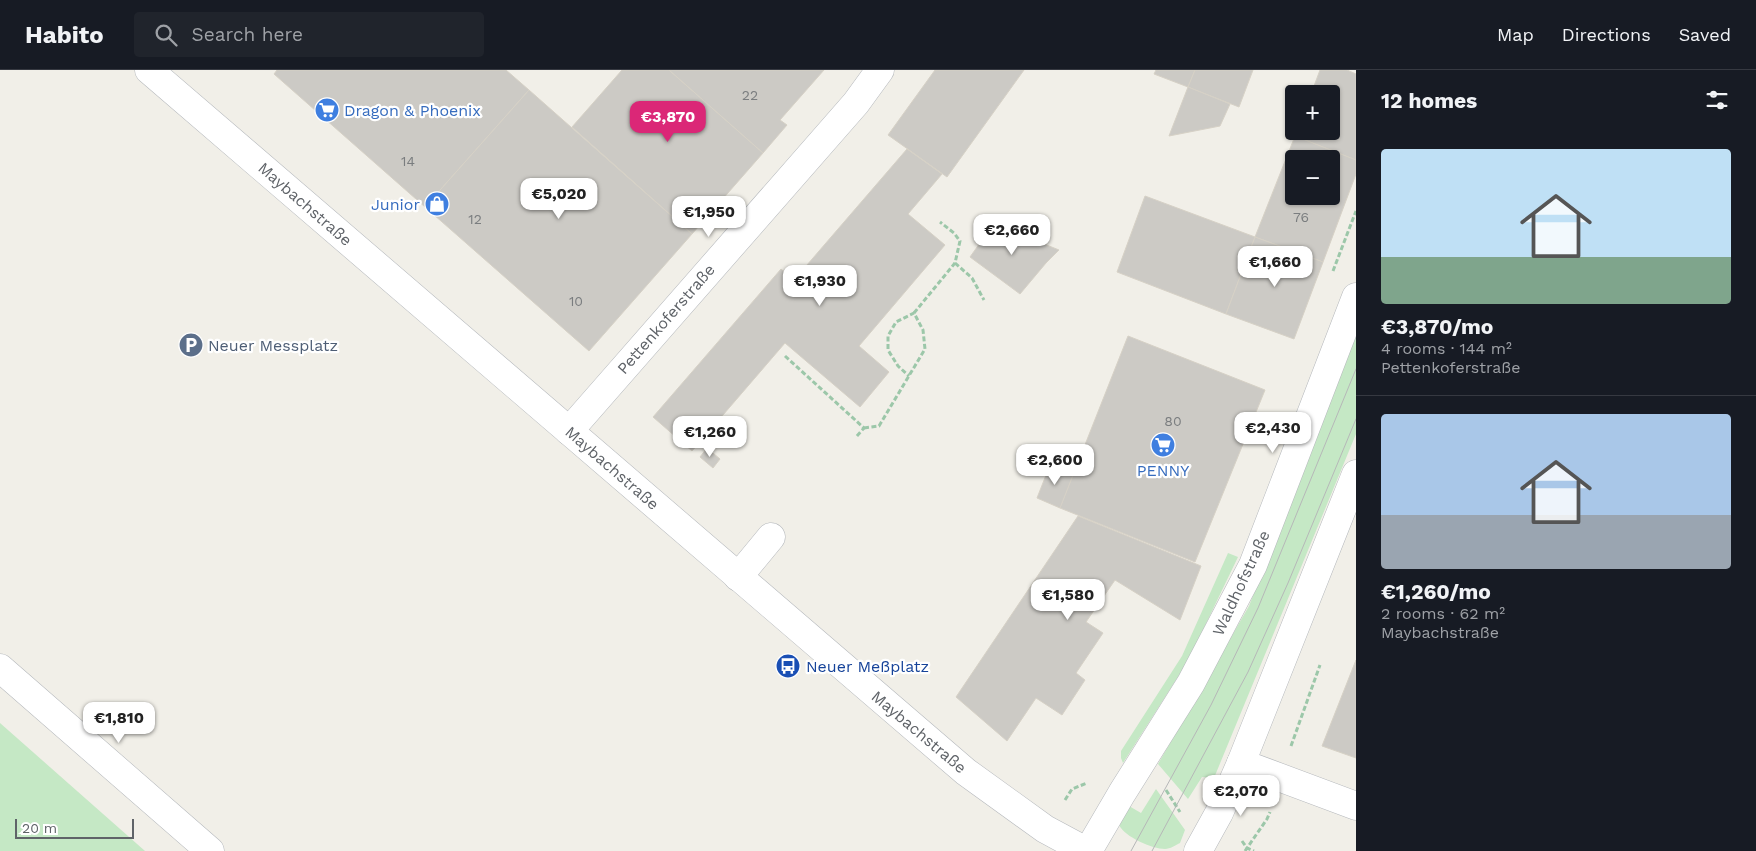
<!DOCTYPE html>
<meta charset="utf-8">
<style>
:root{--surface:#171b24;--page:#20242c;--text:#f1f3f6;--muted:#9ea1a6;--line:#363941;--accent:#db2777}
body{margin:0;font-family:"Work Sans",sans-serif;background:var(--page);color:var(--text);height:100vh;display:flex;flex-direction:column;font-size:19px;white-space:nowrap}
*{box-sizing:border-box;margin:0}
p{font-size:16px;color:var(--muted)}
.icon{flex:none;width:28px;height:28px;fill:none;stroke:currentColor;stroke-width:2;stroke-linecap:round;stroke-linejoin:round}
.map{position:relative;flex:1;overflow:hidden}
.sheet{display:flex;flex-direction:column;background:var(--surface);width:400px}
.sheet>*{flex:none}
.tools{position:absolute;left:1285px;top:15px;display:grid;gap:10px}
.tools a{display:grid;place-items:center;width:55px;height:55px;border-radius:5px;background:var(--surface);box-shadow:0 1px 4px #0004;font-size:25px}
.scale{position:absolute;left:15px;bottom:12px;width:119px;box-sizing:border-box;padding-left:5px;border:2px solid #5f6368;border-top:0;font-size:14px;line-height:18px;white-space:nowrap;color:#5f6368;-webkit-text-stroke:4px #fff;paint-order:stroke}
.price{position:absolute;translate:-50% -42px;padding:0 11px;border-radius:10px;background:#fff;color:#222;font-size:16px;line-height:32px;filter:drop-shadow(0 1px 2px #0008)}
.price::after{content:'';position:absolute;left:50%;top:30px;width:15px;height:11px;margin-left:-8px;background:inherit;clip-path:polygon(0 0,100% 0,50% 100%)}
.price.selected{background:var(--accent);color:#fff}
ul{padding:0;list-style:none}
li{display:grid;align-content:center;gap:10px;height:265px;padding:0 25px}
li+li{border-top:1px solid var(--line)}
li span{display:grid;place-items:center;height:155px;border-radius:5px;color:#555}
li>.icon{margin-inline-start:auto}
span .icon{width:90px;height:90px;fill:#fffc;stroke-width:1}
li b{font-size:21px}
h2{display:flex;justify-content:space-between;align-items:center;height:60px;padding:0 25px;font-size:21px}
header{display:flex;align-items:center;gap:30px;box-sizing:border-box;height:70px;padding:0 25px;background:var(--surface);border-bottom:1px solid var(--line)}
header strong{font-size:24px}
nav{display:flex;gap:28px;margin-inline-start:auto;font-size:18px}
.search{width:350px;height:45px;background:var(--page);display:flex;align-items:center;gap:12px;box-sizing:border-box;padding:0 18px;border-radius:5px;color:var(--muted);font-size:19px}
main{display:flex;flex:1;min-height:0}
.map>svg:first-child{display:block}
.green{fill:#c5e8c5}
.building{fill:#cccac5;stroke:#d6d1c6;fill-rule:evenodd}
.lines{fill:none;stroke-linecap:round;stroke-linejoin:round}
.minor-casing{stroke:#b5b8bc;stroke-width:29}
.path{stroke:#9cc7a9;stroke-width:3;stroke-dasharray:5 2.5;stroke-linecap:butt}
.minor{stroke:#fff;stroke-width:28}
.tram{stroke:#b6b7b8;stroke-width:1}
.labels{text-anchor:middle;dominant-baseline:central;stroke-width:4.5;stroke-linejoin:round;paint-order:stroke}
.number-label{font-size:14px;fill:#7a7d7f}
.shop-label{font-size:16px;fill:#366cbe;stroke:#fff;text-anchor:start}
.street-label{font-size:16px;fill:#5f6368;stroke:#fff}
.service-label{font-size:16px;fill:#4e5e75;stroke:#fff;text-anchor:start}
.transit-label{font-size:16px;fill:#164399;stroke:#fff;text-anchor:start}
</style>
<header>
<strong>Habito</strong>
<div class="search"><svg class="icon" aria-label="search" viewBox="0 0 24 24"><circle cx="10" cy="10" r="6"/><path d="M15 15l6 6"/></svg>Search here</div>
<nav><a>Map</a><a>Directions</a><a>Saved</a></nav>
</header>
<main>
<div class="map">
<svg width="1356" height="781" viewBox="0 0 1356 781">
<rect width="100%" height="100%" fill="#f1efe8"/>
<g class="green">
<path d="M 1356,263 L 1356,364 L 1214,708 L 1202,707 L 1188,729 L 1158,694 L 1249,536 Z"/>
<path d="M 1228,483 L 1238,487 L 1188,591 L 1123,693 L 1121,688 L 1121,681 L 1182,586 Z"/>
<path d="M 0,653 L 145,781 L 0,781 Z"/>
<path d="M 1156,719 L 1185,760 L 1180,773 C 1176,775 1170,779 1165,779 C 1152,779 1125,767 1119,755 L 1129,736 L 1141,743 Z"/>
</g>
<g class="building">
<path d="M 277,0 L 506,0 L 529,20 L 425,137 L 274,4 Z"/>
<path d="M 622,0 L 669,0 L 763,83 L 692,164 L 572,57 Z"/>
<path d="M 669,0 L 824,0 L 780,50 L 787,55 L 763,83 Z"/>
<path d="M 935,0 L 1024,0 L 947,107 L 888,65 Z"/>
<path d="M 1156,0 L 1195,0 L 1188,17 L 1154,4 Z"/>
<path d="M 1195,0 L 1253,0 L 1239,37 L 1188,17 Z"/>
<path d="M 1320,0 L 1347,0 L 1356,4 L 1356,90 L 1295,66 L 1296,61 L 1331,61 L 1331,24 L 1311,24 Z"/>
<path d="M 1188,17 L 1230,34 L 1220,56 L 1169,66 Z"/>
<path d="M 529,20 L 692,164 L 589,281 L 425,137 Z"/>
<path d="M 1295,66 L 1356,90 L 1356,104 L 1323,192 L 1255,167 ZM 1294,89 L 1331,89 L 1331,126 L 1294,126 Z"/>
<path d="M 907,79 L 942,104 L 908,144 L 945,175 L 859,276 L 889,302 L 860,337 L 785,273 L 692,381 L 653,347 L 781,199 L 794,210 Z"/>
<path d="M 1145,126 L 1255,167 L 1226,244 L 1117,202 Z"/>
<path d="M 997,149 L 1022,165 L 1059,180 L 1046,193 L 1020,224 L 970,187 Z"/>
<path d="M 1255,167 L 1323,192 L 1294,269 L 1226,244 Z"/>
<path d="M 1128,266 L 1265,320 L 1195,492 L 1060,438 Z"/>
<path d="M 707,378 L 720,389 L 713,398 L 700,387 Z"/>
<path d="M 1050,395 L 1073,405 L 1060,438 L 1037,428 Z"/>
<path d="M 1078,446 L 1201,496 L 1180,550 L 1115,510 L 1086,552 L 1103,563 L 1076,603 L 1085,610 L 1062,645 L 1036,628 L 1007,671 L 956,627 Z"/>
<path d="M 1356,590 L 1356,688 L 1322,676 Z"/>
</g>
<g class="lines">
<defs>
<g id="minor">
<path d="M 149,0 L 966,702 L 1045,759 L 1086,781"/>
<path d="M 569,361 L 856,33 L 880,0"/>
<path d="M 738,507 L 771,467"/>
<path d="M 0,598 L 210,781"/>
<path d="M 1241,693 L 1356,736"/>
<path d="M 1088,781 L 1122,723 L 1191,613 L 1253,495 L 1356,227"/>
<path d="M 1198,781 L 1219,743 L 1241,693 L 1356,404"/>
</g>
</defs>
<use href="#minor" class="minor-casing"/>
<g class="path">
<path d="M 955,193 L 972,208 L 984,230"/>
<path d="M 1333,201 L 1356,141"/>
<path d="M 914,243 L 955,193 L 960,171 L 954,163 L 940,152"/>
<path d="M 785,286 L 864,358 L 856,367"/>
<path d="M 864,358 L 879,356 L 925,279 L 923,260 L 914,243 L 896,252 L 888,266 L 888,280 L 898,296 L 909,306"/>
<path d="M 1291,676 L 1320,595"/>
<path d="M 1166,720 L 1180,742"/>
<path d="M 1065,730 L 1072,719 L 1087,713"/>
<path d="M 1242,771 L 1247,778 L 1254,781"/>
<path d="M 1245,781 L 1267,749 L 1270,742"/>
</g>
<use href="#minor" class="minor"/>
<g class="tram">
<path d="M 1131,781 L 1211,635 L 1258,538 L 1356,299"/>
<path d="M 1152,781 L 1248,602 L 1288,513 L 1356,349"/>
</g>
</g>
<defs>
<symbol id="supermarket-disc" viewBox="-11 -11 22 22"><circle r="9.5" fill="#3f7fe0" stroke="#fff"/><path d="M-6-5.5h2.5l.6 2H6L4.5 2H-2.5L-4.4-4H-6ZM-1.5 3.2a1.3 1.3 0 1 0 .1 0ZM3 3.2a1.3 1.3 0 1 0 .1 0Z" fill="#fff"/></symbol>
<symbol id="shop-disc" viewBox="-11 -11 22 22"><circle r="9.5" fill="#3f7fe0" stroke="#fff"/><path d="M-5-2.5h2.3a2.7 3.5 0 0 1 5.4 0H5L5.5 6h-11ZM-1.5-2.5h3a1.5 2.3 0 0 0-3 0Z" fill="#fff"/></symbol>
<symbol id="parking-disc" viewBox="-11 -11 22 22"><circle r="9.5" fill="#5c6f8a" stroke="#fff"/><path d="M-3.5-5.5H1a3.5 3.5 0 0 1 0 7H-1V5.5H-3.5ZM-1-3.4V-.6H.8a1.4 1.4 0 0 0 0-2.8Z" fill="#fff"/></symbol>
<symbol id="bus-disc" viewBox="-11 -11 22 22"><circle r="9.5" fill="#1a4fb4" stroke="#fff"/><path d="M-5-6H5V4H4V6H2V4H-2V6H-4V4H-5ZM-3.5-4V0h7V-4ZM-3.5 1.2v1.5H-2V1.2ZM2 1.2v1.5H3.5V1.2Z" fill="#fff"/></symbol>
</defs>
<g fill-rule="evenodd">
<use href="#supermarket-disc" x="313" y="26" width="28" height="28"/>
<use href="#shop-disc" x="423" y="120" width="28" height="28"/>
<use href="#parking-disc" x="177" y="261" width="28" height="28"/>
<use href="#supermarket-disc" x="1149" y="361" width="28" height="28"/>
<use href="#bus-disc" x="774" y="582" width="28" height="28"/>
</g>
<g class="labels">
<g class="number-label">
<text x="750" y="25">22</text>
<text x="408" y="91">14</text>
<text x="1301" y="147">76</text>
<text x="475" y="149">12</text>
<text x="576" y="231">10</text>
<text x="1173" y="351">80</text>
</g>
<g class="shop-label">
<text x="344" y="40">Dragon &amp; Phoenix</text>
<text x="420" y="134" text-anchor="end">Junior</text>
<text x="1163" y="400" text-anchor="middle">PENNY</text>
</g>
<g class="street-label">
<text transform="translate(305 134) rotate(41)">Maybachstraße</text>
<text transform="translate(666 249) rotate(-49)">Pettenkoferstraße</text>
<text transform="translate(612 398) rotate(41)">Maybachstraße</text>
<text transform="translate(1241 513) rotate(-65)">Waldhofstraße</text>
<text transform="translate(919 662) rotate(40)">Maybachstraße</text>
</g>
<g class="service-label">
<text x="208" y="275">Neuer Messplatz</text>
</g>
<g class="transit-label">
<text x="806" y="596">Neuer Meßplatz</text>
</g>
</g>
</svg>
<div class="tools">
<a>+</a>
<a>−</a>
</div>
<div class="scale">20 m</div>
<b class="price selected" style="left:668px;top:73px">€3,870</b>
<b class="price" style="left:559px;top:150px">€5,020</b>
<b class="price" style="left:709px;top:168px">€1,950</b>
<b class="price" style="left:1012px;top:186px">€2,660</b>
<b class="price" style="left:1275px;top:218px">€1,660</b>
<b class="price" style="left:820px;top:237px">€1,930</b>
<b class="price" style="left:1273px;top:384px">€2,430</b>
<b class="price" style="left:710px;top:388px">€1,260</b>
<b class="price" style="left:1055px;top:416px">€2,600</b>
<b class="price" style="left:1068px;top:551px">€1,580</b>
<b class="price" style="left:119px;top:674px">€1,810</b>
<b class="price" style="left:1241px;top:747px">€2,070</b>
</div>
<section class="sheet">
<h2>12 homes<svg class="icon" aria-label="filters" viewBox="0 0 24 24"><path d="M4 7h16M4 17h16"/><circle cx="9" cy="7" r="2"/><circle cx="15" cy="17" r="2"/></svg></h2>
<ul>
<li><span style="background:linear-gradient(#bfe0f5 70%,#7fa58c 0)"><svg class="icon" aria-label="home" viewBox="0 0 24 24"><path d="M3 11l9-7 9 7M6 9v11h12V9"/></svg></span><div><b>€3,870/mo</b><p>4 rooms · 144 m²</p><p>Pettenkoferstraße</p></div></li>
<li><span style="background:linear-gradient(#a9c7e8 65%,#9aa5b1 0)"><svg class="icon" aria-label="home" viewBox="0 0 24 24"><path d="M3 11l9-7 9 7M6 9v11h12V9"/></svg></span><div><b>€1,260/mo</b><p>2 rooms · 62 m²</p><p>Maybachstraße</p></div></li>
</ul>
</section>
</main>
